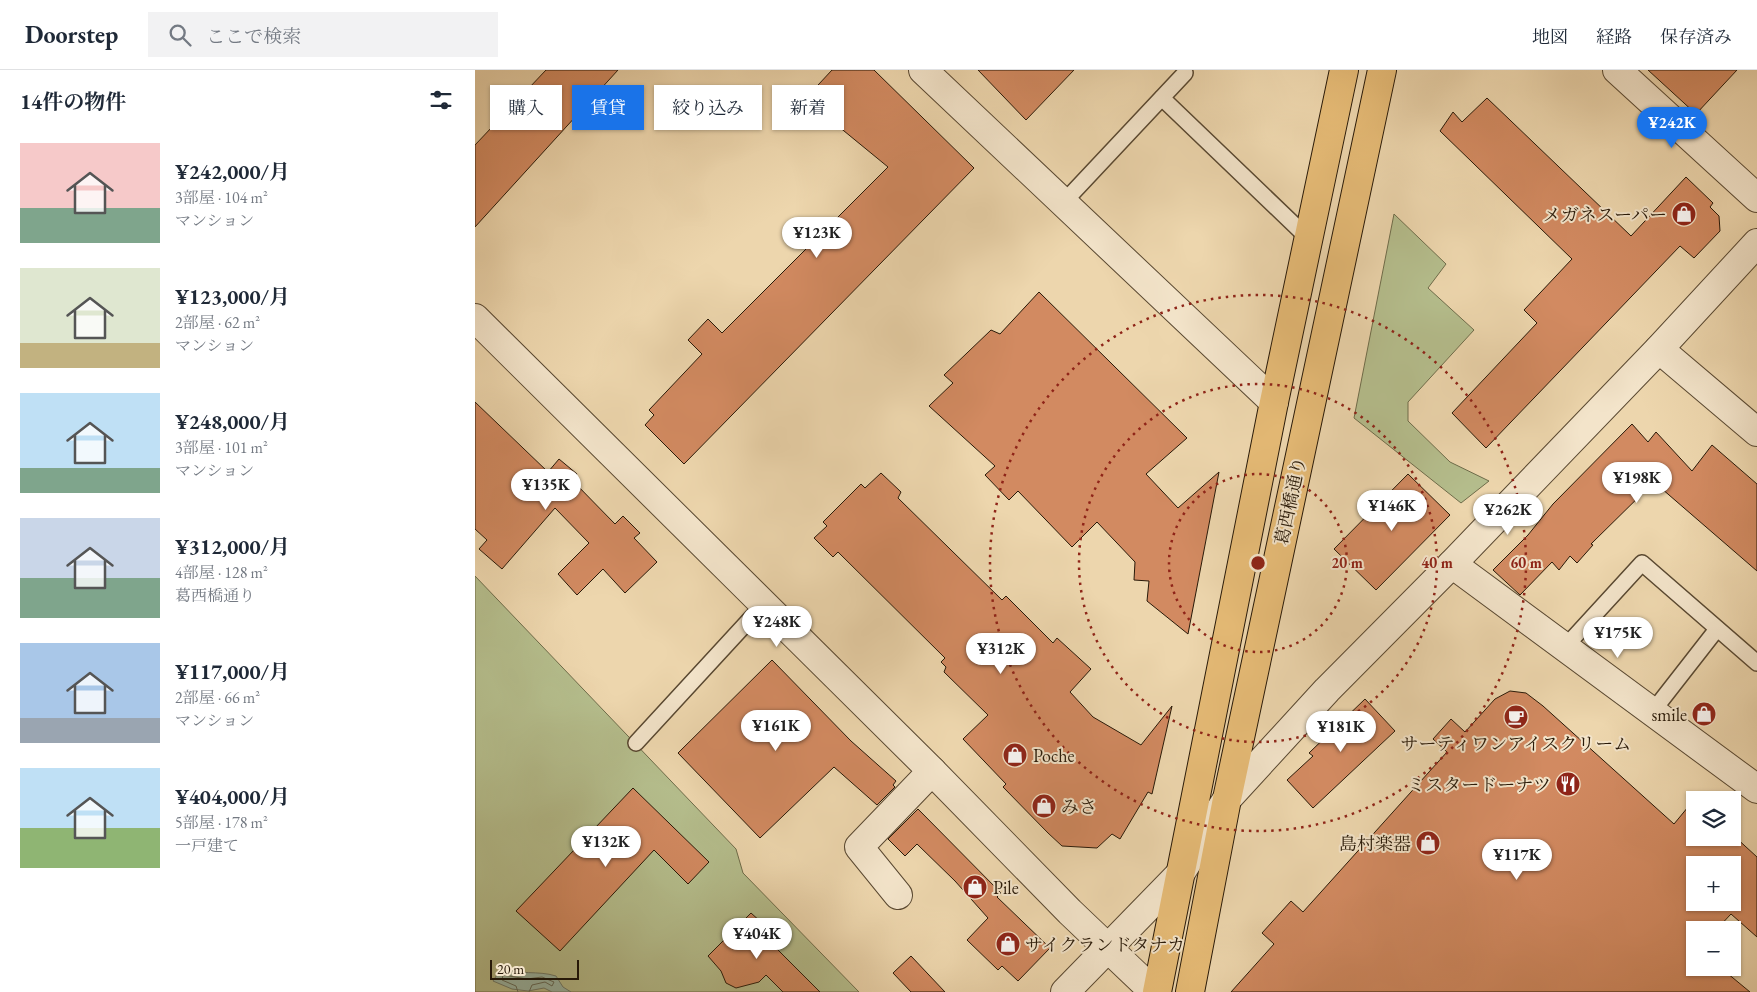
<!DOCTYPE html>
<html lang="ja">
<meta charset="utf-8">
<style>
:root{--surface:#fff;--page:#f2f2f3;--text:#1f2937;--muted:#747a83;--line:#e0e1e3;--accent:#1a73e8}
body{margin:0;font-family:"EB Garamond","Noto Serif JP",serif;background:var(--page);color:var(--text);height:100vh;display:flex;flex-direction:column;font-size:19px;white-space:nowrap}
*{box-sizing:border-box;margin:0}
p{font-size:16px;color:var(--muted)}
.icon{flex:none;width:28px;height:28px;fill:none;stroke:currentColor;stroke-width:2;stroke-linecap:round;stroke-linejoin:round}
.map{position:relative;flex:1;overflow:hidden}
.panel{display:flex;flex-direction:column;background:var(--surface);width:475px}
.panel>*{flex:none}
.banner{position:absolute;left:15px;top:15px;width:475px;height:45px;display:flex;gap:10px}
.fabs{position:absolute;left:1211px;top:721px;display:grid;gap:10px}
.fabs a{display:grid;place-items:center;width:55px;height:55px;border-radius:0px;background:var(--surface);box-shadow:0 1px 4px #0004;font-size:25px}
.scale{position:absolute;left:15px;bottom:12px;width:89px;box-sizing:border-box;padding-left:5px;border:2px solid #281908;border-top:0;font-size:14px;line-height:18px;white-space:nowrap;color:#281908;-webkit-text-stroke:4px #f3e4ca;paint-order:stroke}
.price{position:absolute;translate:-50% -42px;padding:0 11px;border-radius:18px;background:#fff;color:#222;font-size:16px;line-height:32px;filter:drop-shadow(0 1px 2px #0008)}
.price::after{content:'';position:absolute;left:50%;top:30px;width:15px;height:11px;margin-left:-8px;background:inherit;clip-path:polygon(0 0,100% 0,50% 100%)}
.price.selected{background:var(--accent);color:#fff}
ul{padding:0;list-style:none}
li{display:flex;align-items:center;gap:15px;height:125px;padding:0 20px}
li span{display:grid;place-items:center;flex:none;width:140px;height:100px;border-radius:0px;color:#555}
li>.icon{margin-inline-start:auto}
span .icon{width:60px;height:60px;fill:#fffc;stroke-width:1}
li b{font-size:21px}
h2{display:flex;justify-content:space-between;align-items:center;height:60px;padding:0 20px;font-size:21px}
.chip{padding:0 18px;border-radius:0px;background:var(--surface);box-shadow:0 1px 4px #0004;font-size:18px;line-height:45px}
.chip.selected{background:var(--accent);color:#fff}
header{display:flex;align-items:center;gap:30px;box-sizing:border-box;height:70px;padding:0 25px;background:var(--surface);border-bottom:1px solid var(--line)}
header strong{font-size:24px}
nav{display:flex;gap:28px;margin-inline-start:auto;font-size:18px}
.search{width:350px;height:45px;background:var(--page);display:flex;align-items:center;gap:12px;box-sizing:border-box;padding:0 18px;border-radius:0px;color:var(--muted);font-size:19px}
main{display:flex;flex:1;min-height:0}
.map>svg:first-child{display:block}
.green{fill:#b5be8d;stroke:#6e6c4a}
.water{fill:#99b9a9;stroke:#6c7969}
.lines{fill:none;stroke-linecap:round;stroke-linejoin:round}
.shore{stroke:#606958;stroke-width:1}
.building{fill:#d28a61;stroke:#281908;fill-rule:evenodd}
.service-casing{stroke:#594831;stroke-width:18}
.minor-casing{stroke:#594831;stroke-width:30}
.tertiary-casing{stroke:#594831;stroke-width:30}
.primary-casing{stroke:#281908;stroke-width:30}
.service{stroke:#f3e4ca;stroke-width:15}
.minor{stroke:#f3e4ca;stroke-width:28}
.tertiary{stroke:#f3e4ca;stroke-width:28}
.primary{stroke:#e6bb76;stroke-width:28}
.ring{fill:none;stroke:#8f2418;stroke-width:2.5;stroke-dasharray:2.5 5}
.labels{text-anchor:middle;dominant-baseline:central;stroke-width:4;stroke-linejoin:round;paint-order:stroke}
.poi-label{font-size:18px;fill:#281908;stroke:#f3e4ca;text-anchor:end}
.street-label{font-size:18px;fill:#281908;stroke:#f3e4ca}
.centre{fill:#8f2418;stroke:#f3e4ca;stroke-width:2.5}
.ring-label{font-size:15px;text-anchor:middle;font-weight:bold;fill:#8f2418;stroke:#f3e4ca;stroke-width:4;stroke-linejoin:round;paint-order:stroke}
</style>
<header>
<strong>Doorstep</strong>
<div class="search"><svg class="icon" aria-label="search" viewBox="0 0 24 24"><circle cx="10" cy="10" r="6"/><path d="M15 15l6 6"/></svg>ここで検索</div>
<nav><a>地図</a><a>経路</a><a>保存済み</a></nav>
</header>
<main>
<section class="panel">
<h2>14件の物件<svg class="icon" aria-label="filters" viewBox="0 0 24 24"><path d="M4 7h16M4 17h16"/><circle cx="9" cy="7" r="2"/><circle cx="15" cy="17" r="2"/></svg></h2>
<ul>
<li><span style="background:linear-gradient(#f6c9c9 65%,#7fa58c 0)"><svg class="icon" aria-label="home" viewBox="0 0 24 24"><path d="M3 11l9-7 9 7M6 9v11h12V9"/></svg></span><div><b>¥242,000/月</b><p>3部屋 · 104 m²</p><p>マンション</p></div></li>
<li><span style="background:linear-gradient(#dfe7d0 75%,#c2b280 0)"><svg class="icon" aria-label="home" viewBox="0 0 24 24"><path d="M3 11l9-7 9 7M6 9v11h12V9"/></svg></span><div><b>¥123,000/月</b><p>2部屋 · 62 m²</p><p>マンション</p></div></li>
<li><span style="background:linear-gradient(#bfe0f5 75%,#7fa58c 0)"><svg class="icon" aria-label="home" viewBox="0 0 24 24"><path d="M3 11l9-7 9 7M6 9v11h12V9"/></svg></span><div><b>¥248,000/月</b><p>3部屋 · 101 m²</p><p>マンション</p></div></li>
<li><span style="background:linear-gradient(#c9d6e8 60%,#7fa58c 0)"><svg class="icon" aria-label="home" viewBox="0 0 24 24"><path d="M3 11l9-7 9 7M6 9v11h12V9"/></svg></span><div><b>¥312,000/月</b><p>4部屋 · 128 m²</p><p>葛西橋通り</p></div></li>
<li><span style="background:linear-gradient(#a9c7e8 75%,#9aa5b1 0)"><svg class="icon" aria-label="home" viewBox="0 0 24 24"><path d="M3 11l9-7 9 7M6 9v11h12V9"/></svg></span><div><b>¥117,000/月</b><p>2部屋 · 66 m²</p><p>マンション</p></div></li>
<li><span style="background:linear-gradient(#bfe0f5 60%,#8fb573 0)"><svg class="icon" aria-label="home" viewBox="0 0 24 24"><path d="M3 11l9-7 9 7M6 9v11h12V9"/></svg></span><div><b>¥404,000/月</b><p>5部屋 · 178 m²</p><p>一戸建て</p></div></li>
</ul>
</section>
<div class="map">
<svg width="1282" height="922" viewBox="0 0 1282 922">
<rect width="100%" height="100%" fill="#edd6ad"/>
<filter id="stains"><feTurbulence type="fractalNoise" baseFrequency=".004" numOctaves="4"/><feColorMatrix values="0 0 0 0 .2 0 0 0 0 .09 0 0 0 0 .02 0 0 0 .5 -.17"/></filter>
<radialGradient id="worn" r=".72"><stop offset=".6" stop-color="#630" stop-opacity="0"/><stop offset="1" stop-color="#630" stop-opacity=".3"/></radialGradient>
<g class="green">
<path d="M 919,144 L 971,194 L 953,218 L 999,260 L 933,332 L 933,351 L 975,392 L 1014,411 L 986,433 L 879,348 Z"/>
<path d="M 0,506 L 261,779 L 268,803 L 384,922 L 0,922 Z"/>
</g>
<path class="water" d="M 27,897 C 45,906 62,900 81,906 L 88,917 L 96,922 L 77,922 L 69,918 L 53,921 L 37,919 L 18,911 Z"/>
<g class="lines">
<path class="shore" d="M 43,922 L 41,916 L 27,910 L 28,905 L 52,909 L 67,907 L 79,912 L 77,916 L 70,912 L 57,915 L 54,922"/>
</g>
<g class="building">
<path d="M 71,0 L 143,0 L 0,157 L 0,75 Z"/>
<path d="M 357,0 L 399,0 L 499,98 L 209,394 L 170,355 L 179,345 L 174,340 L 227,284 L 213,270 L 233,249 L 247,263 L 413,97 L 330,29 Z"/>
<path d="M 503,0 L 599,0 L 551,50 Z"/>
<path d="M 1173,0 L 1262,0 L 1221,44 Z"/>
<path d="M 1012,28 L 1156,166 L 1211,107 L 1238,133 L 1235,137 L 1244,146 L 1245,161 L 1219,188 L 1205,176 L 1011,378 L 977,343 L 1062,253 L 1049,240 L 1097,189 L 965,61 L 978,42 L 987,52 Z"/>
<path d="M 564,222 L 712,368 L 671,404 L 703,438 L 744,402 L 713,564 L 672,531 L 674,511 L 659,510 L 660,492 L 622,452 L 597,477 L 543,421 L 534,430 L 510,405 L 520,396 L 454,336 L 478,313 L 469,305 L 516,260 L 525,264 Z"/>
<path d="M 0,332 L 73,402 L 84,389 L 102,404 L 97,410 L 140,454 L 148,446 L 165,463 L 159,468 L 182,492 L 150,523 L 128,499 L 102,525 L 83,504 L 114,473 L 80,438 L 27,499 L 4,479 L 12,470 L 0,459 Z"/>
<path d="M 1157,354 L 1173,372 L 1181,362 L 1217,401 L 1237,375 L 1282,414 L 1282,501 L 1179,412 L 1116,474 L 1118,475 L 1102,493 L 1095,486 L 1084,500 L 1077,492 L 1045,525 L 1018,500 L 1053,465 L 1078,434 Z"/>
<path d="M 406,403 L 426,422 L 423,428 L 527,530 L 531,526 L 578,573 L 582,568 L 616,599 L 595,622 L 618,647 L 666,675 L 697,636 L 677,724 L 673,722 L 645,769 L 637,764 L 622,778 L 587,776 L 573,763 L 528,717 L 531,714 L 488,669 L 513,645 L 469,602 L 471,597 L 466,592 L 470,588 L 363,482 L 358,487 L 339,468 L 352,456 L 348,452 L 386,414 L 390,418 Z"/>
<path d="M 933,404 L 975,445 L 901,520 L 859,479 Z"/>
<path d="M 297,590 L 376,671 L 421,711 L 418,715 L 420,717 L 402,735 L 359,697 L 285,768 L 203,683 Z"/>
<path d="M 1035,621 L 1051,623 L 1068,636 L 1199,754 L 1218,731 L 1220,768 L 1258,768 L 1258,765 L 1282,787 L 1282,867 L 1256,844 L 1241,860 L 1220,860 L 1220,898 L 1246,898 L 1275,922 L 756,922 L 799,874 L 787,863 L 816,831 L 828,842 L 972,682 L 958,669 L 976,649 L 990,662 L 1020,629 ZM 1220,795 L 1258,795 L 1258,832 L 1220,832 Z"/>
<path d="M 890,629 L 920,661 L 838,738 L 812,710 L 838,686 L 834,683 Z"/>
<path d="M 158,718 L 234,792 L 213,814 L 179,780 L 85,881 L 41,841 Z"/>
<path d="M 443,739 L 526,823 L 522,827 L 575,878 L 543,911 L 527,896 L 523,900 L 492,870 L 513,848 L 480,811 L 442,774 L 430,786 L 413,769 Z"/>
<path d="M 276,843 L 297,862 L 291,868 L 345,922 L 308,922 L 291,905 L 284,912 L 261,918 L 251,913 L 246,901 L 233,886 Z"/>
<path d="M 436,886 L 470,922 L 436,922 L 418,903 Z"/>
</g>
<g class="lines">
<defs>
<g id="service">
<path d="M 687,28 L 834,169"/>
<path d="M 588,133 L 710,3"/>
<path d="M 1090,577 L 1167,493 L 1282,593"/>
<path d="M 1178,641 L 1242,559"/>
<path d="M 161,673 L 288,535"/>
</g>
<g id="minor">
<path d="M 448,0 L 799,332"/>
<path d="M 1142,0 L 1282,128"/>
<path d="M 1184,279 L 1282,362"/>
<path d="M 977,494 L 1282,719"/>
<path d="M 423,825 L 384,777 L 457,701"/>
</g>
<g id="tertiary">
<path d="M 0,248 L 457,701 L 595,842 L 679,922"/>
<path d="M 590,922 L 705,804 L 752,729 L 852,620 L 977,494 L 1184,279 L 1282,173"/>
</g>
<g id="primary">
<path d="M 682,922 L 799,332 L 869,0"/>
<path d="M 715,922 L 752,729 L 907,0"/>
</g>
</defs>
<use href="#service" class="service-casing"/>
<use href="#minor" class="minor-casing"/>
<use href="#tertiary" class="tertiary-casing"/>
<use href="#primary" class="primary-casing"/>
<use href="#service" class="service"/>
<use href="#minor" class="minor"/>
<use href="#tertiary" class="tertiary"/>
<use href="#primary" class="primary"/>
</g>
<g class="ring">
<circle cx="783" cy="493" r="89"/>
<circle cx="783" cy="493" r="179"/>
<circle cx="783" cy="493" r="268"/>
</g>
<defs>
<symbol id="shop-disc" viewBox="-11 -11 22 22"><circle r="9.5" fill="#8f2418" stroke="#f3e4ca"/><path d="M-5-2.5h2.3a2.7 3.5 0 0 1 5.4 0H5L5.5 6h-11ZM-1.5-2.5h3a1.5 2.3 0 0 0-3 0Z" fill="#fff"/></symbol>
<symbol id="cafe-disc" viewBox="-11 -11 22 22"><circle r="9.5" fill="#8f2418" stroke="#f3e4ca"/><path d="M-5.5-4.5H6V0H3Q3 3.5 0 3.5H-2.5Q-5.5 3.5-5.5 0ZM3-3.2v2h1.7v-2ZM-6 4.5H4V6H-6Z" fill="#fff"/></symbol>
<symbol id="restaurant-disc" viewBox="-11 -11 22 22"><circle r="9.5" fill="#8f2418" stroke="#f3e4ca"/><path d="M-5-6h1v4h1v-4h1v4h1v-4h1v5L-1.5 .5V6h-2V.5L-5-1ZM5-6V6H3V1.5H1.5Q1.5-4 5-6Z" fill="#fff"/></symbol>
</defs>
<g fill-rule="evenodd">
<use href="#shop-disc" x="1195" y="130" width="28" height="28"/>
<use href="#shop-disc" x="1215" y="630" width="28" height="28"/>
<use href="#cafe-disc" x="1027" y="633" width="28" height="28"/>
<use href="#shop-disc" x="526" y="671" width="28" height="28"/>
<use href="#restaurant-disc" x="1079" y="700" width="28" height="28"/>
<use href="#shop-disc" x="555" y="722" width="28" height="28"/>
<use href="#shop-disc" x="939" y="759" width="28" height="28"/>
<use href="#shop-disc" x="486" y="803" width="28" height="28"/>
<use href="#shop-disc" x="519" y="860" width="28" height="28"/>
</g>
<g class="labels">
<g class="poi-label">
<text x="1192" y="144">メガネスーパー</text>
<text x="1212" y="644">smile</text>
<text x="1041" y="673" text-anchor="middle">サーティワンアイスクリーム</text>
<text x="558" y="685" text-anchor="start">Poche</text>
<text x="1076" y="714">ミスタードーナツ</text>
<text x="586" y="736" text-anchor="start">みさ</text>
<text x="936" y="773">島村楽器</text>
<text x="518" y="817" text-anchor="start">Pile</text>
<text x="550" y="874" text-anchor="start">サイクランドタナカ</text>
</g>
<g class="street-label">
<text transform="translate(815 431) rotate(-78)">葛西橋通り</text>
</g>
</g>
<circle cx="783" cy="493" r="8" class="centre"/>
<g class="ring-label">
<text x="872" y="498">20 m</text>
<text x="962" y="498">40 m</text>
<text x="1051" y="498">60 m</text>
</g>
<rect width="100%" height="100%" filter="url(#stains)"/>
<rect width="100%" height="100%" fill="url(#worn)"/>
</svg>
<div class="fabs">
<a><svg class="icon" aria-label="layers" viewBox="0 0 24 24"><path d="M12 4l9 5-9 5-9-5zM3 14l9 5 9-5"/></svg></a>
<a>+</a>
<a>−</a>
</div>
<div class="scale">20 m</div>
<b class="price selected" style="left:1197px;top:79px">¥242K</b>
<b class="price" style="left:342px;top:189px">¥123K</b>
<b class="price" style="left:1162px;top:434px">¥198K</b>
<b class="price" style="left:71px;top:441px">¥135K</b>
<b class="price" style="left:917px;top:462px">¥146K</b>
<b class="price" style="left:1033px;top:466px">¥262K</b>
<b class="price" style="left:302px;top:578px">¥248K</b>
<b class="price" style="left:1143px;top:589px">¥175K</b>
<b class="price" style="left:526px;top:605px">¥312K</b>
<b class="price" style="left:301px;top:682px">¥161K</b>
<b class="price" style="left:866px;top:683px">¥181K</b>
<b class="price" style="left:131px;top:798px">¥132K</b>
<b class="price" style="left:1042px;top:811px">¥117K</b>
<b class="price" style="left:282px;top:890px">¥404K</b>
<div class="banner">
<a class="chip">購入</a>
<a class="chip selected">賃貸</a>
<a class="chip">絞り込み</a>
<a class="chip">新着</a>
</div>
</div>
</main>
